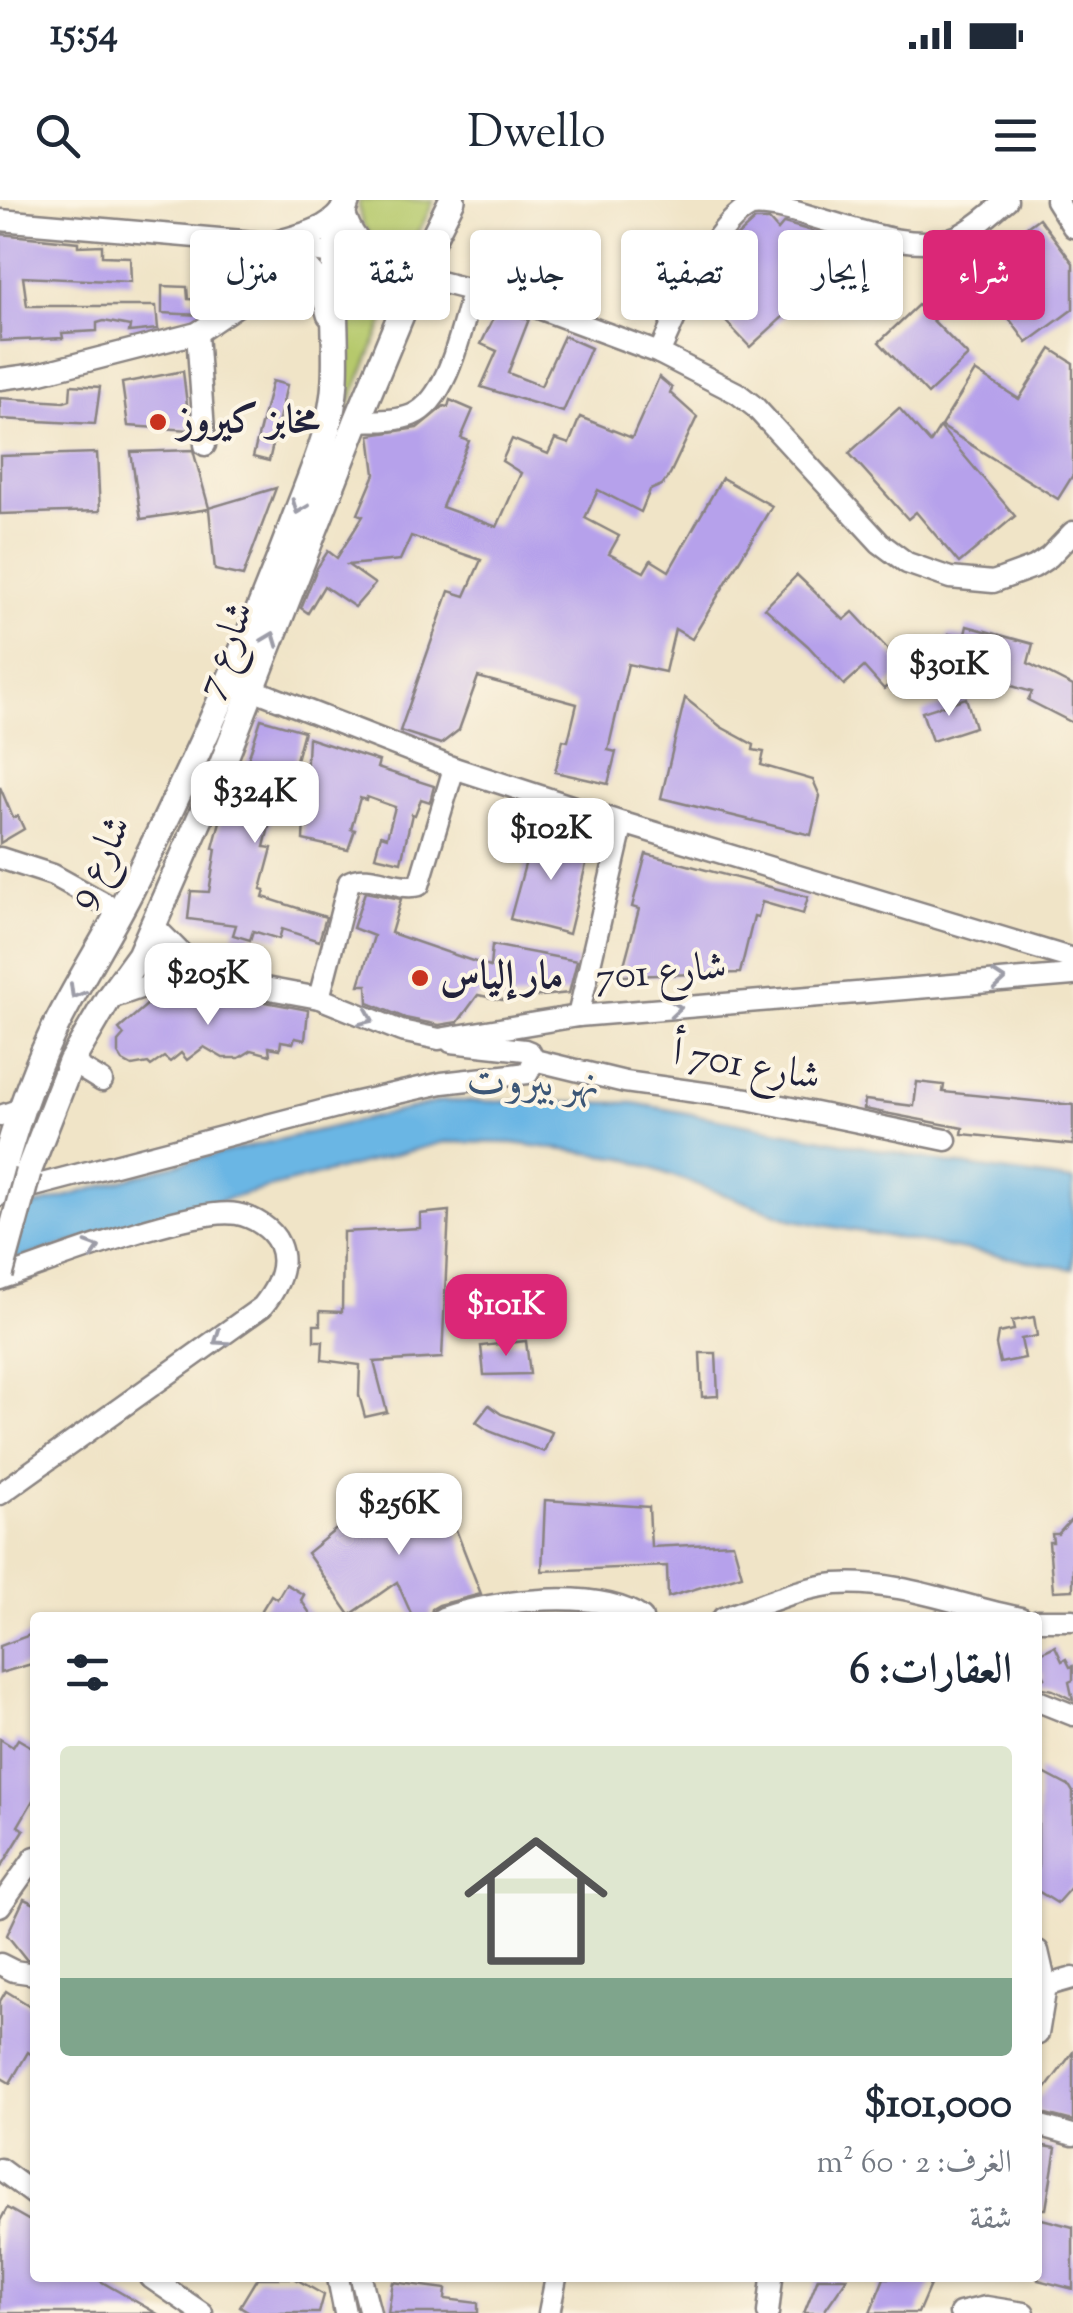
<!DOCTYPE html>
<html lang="ar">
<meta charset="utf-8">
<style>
:root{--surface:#fff;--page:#f2f2f3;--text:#1f2937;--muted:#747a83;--line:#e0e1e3;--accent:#db2777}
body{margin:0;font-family:"Sorts Mill Goudy",Amiri,serif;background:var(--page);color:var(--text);direction:rtl;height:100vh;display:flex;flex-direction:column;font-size:38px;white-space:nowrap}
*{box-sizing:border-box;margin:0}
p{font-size:32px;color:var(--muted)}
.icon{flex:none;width:55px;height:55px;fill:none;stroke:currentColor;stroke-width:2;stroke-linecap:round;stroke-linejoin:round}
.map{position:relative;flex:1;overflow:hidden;direction:ltr}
.sheet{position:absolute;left:30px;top:1412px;width:1012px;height:670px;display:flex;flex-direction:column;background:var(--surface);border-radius:10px;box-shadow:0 2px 8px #0004;direction:rtl}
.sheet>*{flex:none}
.hud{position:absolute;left:30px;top:30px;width:1015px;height:90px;direction:rtl;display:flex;gap:20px}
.price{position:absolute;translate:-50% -85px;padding:0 22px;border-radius:20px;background:#fff;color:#222;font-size:32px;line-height:65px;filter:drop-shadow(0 2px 5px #0008)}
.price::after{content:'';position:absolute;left:50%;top:60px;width:30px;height:22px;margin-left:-15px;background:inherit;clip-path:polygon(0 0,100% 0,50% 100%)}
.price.on{background:var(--accent);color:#fff}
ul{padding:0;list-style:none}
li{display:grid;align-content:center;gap:20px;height:530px;padding:0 30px}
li+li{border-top:2px solid var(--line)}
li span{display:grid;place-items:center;height:310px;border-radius:10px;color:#555}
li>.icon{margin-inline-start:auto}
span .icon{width:180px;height:180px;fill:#fffc;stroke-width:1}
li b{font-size:42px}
h2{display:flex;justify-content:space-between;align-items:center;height:120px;padding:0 30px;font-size:42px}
.pill{padding:0 35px;border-radius:10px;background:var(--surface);box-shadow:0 2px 8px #0004;font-size:35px;line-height:90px}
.pill.on{background:var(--accent);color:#fff}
.status{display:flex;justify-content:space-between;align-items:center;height:70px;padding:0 50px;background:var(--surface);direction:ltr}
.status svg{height:28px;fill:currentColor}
header{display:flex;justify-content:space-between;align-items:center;height:130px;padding:0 30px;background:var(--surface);font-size:45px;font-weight:600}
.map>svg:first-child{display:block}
.green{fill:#b6c96c;stroke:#6c7654;stroke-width:2.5}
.water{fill:#6bb6e4;stroke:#466c90;stroke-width:2.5}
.building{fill:#b6a1eb}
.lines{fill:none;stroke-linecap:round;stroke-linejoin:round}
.minor-casing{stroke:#898381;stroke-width:25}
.major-casing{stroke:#898381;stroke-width:30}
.minor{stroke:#fff;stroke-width:20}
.major{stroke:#fff;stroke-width:25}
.major-bridge-casing{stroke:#898381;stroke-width:30;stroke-linecap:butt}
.major-bridge{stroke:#fff;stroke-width:25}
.oneway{stroke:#9c9ca7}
.poi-dot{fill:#c8321e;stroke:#fcf5e5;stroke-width:4}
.labels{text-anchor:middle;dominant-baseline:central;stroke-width:8;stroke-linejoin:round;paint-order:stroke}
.poi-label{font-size:40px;font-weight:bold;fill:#22223b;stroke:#fcf5e5;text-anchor:start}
.street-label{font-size:40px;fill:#22223b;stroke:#fcf5e5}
.water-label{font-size:42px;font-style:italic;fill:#3c5676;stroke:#fcf5e5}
</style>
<div class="status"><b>15:54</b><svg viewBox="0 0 49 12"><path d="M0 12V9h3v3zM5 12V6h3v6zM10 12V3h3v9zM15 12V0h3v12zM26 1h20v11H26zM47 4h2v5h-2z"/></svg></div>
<header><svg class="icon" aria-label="menu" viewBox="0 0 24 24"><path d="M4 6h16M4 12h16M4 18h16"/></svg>Dwello<svg class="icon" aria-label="search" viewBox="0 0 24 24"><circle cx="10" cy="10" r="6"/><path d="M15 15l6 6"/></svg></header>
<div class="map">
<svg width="1073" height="2113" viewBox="0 0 1073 2113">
<rect width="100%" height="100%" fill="#fcf5e5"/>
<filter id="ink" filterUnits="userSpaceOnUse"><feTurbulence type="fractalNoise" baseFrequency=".01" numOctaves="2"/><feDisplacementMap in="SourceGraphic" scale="20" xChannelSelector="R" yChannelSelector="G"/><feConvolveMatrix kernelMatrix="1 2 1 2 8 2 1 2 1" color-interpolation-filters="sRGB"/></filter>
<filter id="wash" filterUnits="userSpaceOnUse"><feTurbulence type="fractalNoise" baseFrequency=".0048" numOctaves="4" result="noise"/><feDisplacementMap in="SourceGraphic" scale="40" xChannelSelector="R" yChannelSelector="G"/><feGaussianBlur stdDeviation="2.25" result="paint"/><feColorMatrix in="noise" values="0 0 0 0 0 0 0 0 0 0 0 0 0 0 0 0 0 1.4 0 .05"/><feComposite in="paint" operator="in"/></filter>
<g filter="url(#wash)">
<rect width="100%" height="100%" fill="#f0e4c7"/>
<g class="green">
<path d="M 359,0 L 434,0 C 429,10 423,28 415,35 C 386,61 356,32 359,0 Z"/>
<path d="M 352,73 L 400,83 L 343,219 Z"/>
</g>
<path class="water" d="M 442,901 L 634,903 L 953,964 L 1073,981 L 1073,1069 L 794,1020 L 624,958 L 513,943 L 444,942 L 196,1007 L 0,1064 L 0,1016 L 185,962 Z"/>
<g id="blocks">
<g class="building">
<path d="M 1039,18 L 1073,63 L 1073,109 L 1027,143 L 972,68 Z"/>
<path d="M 755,20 L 769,20 L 778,30 L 784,23 L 843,40 L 806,68 L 820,83 L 750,147 L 717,112 L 738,92 L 715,67 L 732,41 Z"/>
<path d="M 0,34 L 78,42 L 78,46 L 102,45 L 102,56 L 130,57 L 131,82 L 23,77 L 27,106 L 156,106 L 158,129 L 129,132 L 130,126 L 104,121 L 97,123 L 97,131 L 62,133 L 63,138 L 0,141 Z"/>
<path d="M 162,86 L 187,87 L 188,99 L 205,100 L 205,111 L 200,115 L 162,113 Z"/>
<path d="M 918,105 L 968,156 L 928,194 L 879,142 Z"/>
<path d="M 497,111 L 529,119 L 508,173 L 541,186 L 564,136 L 591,148 L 563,212 L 481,187 L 497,151 L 481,144 Z"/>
<path d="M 1051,149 L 1073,163 L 1073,275 L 1058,299 L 941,226 L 975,171 L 1019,199 Z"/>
<path d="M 183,171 L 190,230 L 128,226 L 122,183 Z"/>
<path d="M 659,177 L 672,188 L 670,193 L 697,217 L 670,274 L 662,285 L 650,290 L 641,312 L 598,290 L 585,318 L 619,336 L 609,354 L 644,372 L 651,360 L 669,371 L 722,278 L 772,306 L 692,439 L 675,429 L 665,472 L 628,464 L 608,550 L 616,552 L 608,584 L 555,572 L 563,540 L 568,541 L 577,504 L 478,477 L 459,530 L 441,544 L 400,531 L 449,391 L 465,396 L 481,360 L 411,336 L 400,360 L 348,365 L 375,384 L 355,407 L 324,386 L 308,413 L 301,408 L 317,368 L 328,351 L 337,358 L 363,316 L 358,314 L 375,274 L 370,235 L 417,228 L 444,206 L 448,207 L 450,200 L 473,210 L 461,238 L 469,241 L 442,307 L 497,327 L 521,273 L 502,261 L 512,239 L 548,254 L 555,239 L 569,244 L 580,217 L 632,238 Z"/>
<path d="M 272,181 L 287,185 L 269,261 L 253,257 Z"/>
<path d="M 71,185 L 100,187 L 95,224 L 0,219 L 0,198 L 64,202 L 70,200 Z"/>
<path d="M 899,208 L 930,243 L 940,227 L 1015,316 L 959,363 L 916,312 L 908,319 L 849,253 Z"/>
<path d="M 193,250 L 209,308 L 276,288 L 243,376 L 215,370 L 209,309 L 141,319 L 131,252 Z"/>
<path d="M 97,253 L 100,311 L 0,314 L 0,256 Z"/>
<path d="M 797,375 L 844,420 L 853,412 L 906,469 L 884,489 L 864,467 L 844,485 L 808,446 L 765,408 Z"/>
<path d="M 967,426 L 1033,444 L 1028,463 L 1073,486 L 1073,523 L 1028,500 L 1032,492 L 955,469 L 958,458 L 943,454 L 949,434 L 964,438 Z"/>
<path d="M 685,498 L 721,527 L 754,545 L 753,550 L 764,552 L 761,565 L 813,580 L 820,596 L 811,635 L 661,598 Z"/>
<path d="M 966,498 L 975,527 L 932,541 L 922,512 Z"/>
<path d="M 261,519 L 304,531 L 280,617 L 272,615 L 264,647 L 272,648 L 261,689 L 265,690 L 263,697 L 326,717 L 319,741 L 282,729 L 279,739 L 253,731 L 250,740 L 233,735 L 236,725 L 188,719 L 191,691 L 209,692 L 216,649 L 213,648 L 222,614 L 230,616 Z"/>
<path d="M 308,538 L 379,561 L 377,568 L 434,586 L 430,602 L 421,599 L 415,615 L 412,614 L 401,662 L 375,656 L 381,635 L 387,637 L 395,607 L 367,597 L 366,600 L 360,598 L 351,629 L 355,630 L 348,650 L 303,640 Z"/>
<path d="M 0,587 L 13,618 L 18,616 L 24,629 L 0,643 Z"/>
<path d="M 534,632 L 591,644 L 569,734 L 510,719 Z"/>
<path d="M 646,654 L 808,697 L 803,714 L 762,702 L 758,717 L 754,716 L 740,773 L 621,776 L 639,709 L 632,707 Z"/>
<path d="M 365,692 L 401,699 L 391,733 L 490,767 L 492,745 L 577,761 L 569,793 L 502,800 L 478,795 L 458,822 L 439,825 L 405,818 L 368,803 L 367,785 L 359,785 L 374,736 L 353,728 Z"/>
<path d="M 181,793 L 234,796 L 308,810 L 305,840 L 295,838 L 293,843 L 281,841 L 280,849 L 269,847 L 270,855 L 252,850 L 239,858 L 223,858 L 204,847 L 187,860 L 181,853 L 170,862 L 164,857 L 151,866 L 148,863 L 132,866 L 123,861 L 118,853 L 118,842 L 124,835 L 119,829 L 156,797 Z"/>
<path d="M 917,882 L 944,885 L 943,892 L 1073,905 L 1073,945 L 962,934 L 963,928 L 864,909 L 865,900 L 914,906 Z"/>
<path d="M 449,1011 L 442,1158 L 374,1162 L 387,1212 L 365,1217 L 359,1195 L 360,1165 L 322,1160 L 323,1141 L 314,1141 L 314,1125 L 320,1125 L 320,1111 L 342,1112 L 343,1032 L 420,1028 L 420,1014 Z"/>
<path d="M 1034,1117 L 1037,1136 L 1021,1139 L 1025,1158 L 1000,1163 L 996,1145 L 998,1133 L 1014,1130 L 1012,1121 Z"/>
<path d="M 526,1141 L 530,1174 L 484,1175 L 481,1146 Z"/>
<path d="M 700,1153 L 716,1153 L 718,1196 L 702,1197 Z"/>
<path d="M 489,1205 L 501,1214 L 552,1232 L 544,1252 L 489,1231 L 476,1222 Z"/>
<path d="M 440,1289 L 481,1394 L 439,1405 L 432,1409 L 430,1418 L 413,1418 L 397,1382 L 350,1415 L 307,1353 L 351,1317 L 356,1328 Z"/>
<path d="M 545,1300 L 649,1307 L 651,1347 L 733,1343 L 742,1375 L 668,1397 L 667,1366 L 542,1371 Z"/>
<path d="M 1073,1318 L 1073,1390 L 1053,1391 L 1049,1342 L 1053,1342 L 1052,1334 L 1058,1334 Z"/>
<path d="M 286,1384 L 304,1395 L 301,1400 L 313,1418 L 257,1418 L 271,1395 L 277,1399 Z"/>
<path d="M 35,1433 L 35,1463 L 0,1473 L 0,1446 Z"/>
<path d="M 1055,1446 L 1062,1461 L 1066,1459 L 1070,1467 L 1073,1466 L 1073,1480 L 1069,1482 L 1073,1500 L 1053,1490 L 1038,1487 L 1038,1481 L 1045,1478 L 1038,1463 L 1038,1454 Z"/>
<path d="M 0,1539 L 13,1547 L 18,1539 L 35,1549 L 35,1597 L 18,1626 L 24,1630 L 0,1669 Z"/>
<path d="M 1038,1570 L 1070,1587 L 1073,1592 L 1073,1685 L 1057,1703 L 1038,1691 Z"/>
<path d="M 24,1699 L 35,1704 L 35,1760 L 26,1759 L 7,1735 Z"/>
<path d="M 6,1791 L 35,1809 L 35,1857 L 28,1852 L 10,1883 L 0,1877 L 0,1801 Z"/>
<path d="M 1073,1852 L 1073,1921 L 1038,1912 L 1038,1899 Z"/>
<path d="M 1038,1945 L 1056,1948 L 1046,2009 L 1038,2009 Z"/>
<path d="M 7,2008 L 35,2024 L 35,2078 L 95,2078 L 156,2113 L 0,2113 L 0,2021 Z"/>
<path d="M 1038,2018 L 1073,2027 L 1073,2089 L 1038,2080 Z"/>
<path d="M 257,2078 L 294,2078 L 324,2095 L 319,2113 L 251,2113 L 240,2106 Z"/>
<path d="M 818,2078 L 847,2078 L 823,2113 L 804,2113 Z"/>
<path d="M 884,2078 L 933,2078 L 918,2113 L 870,2113 Z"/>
<path d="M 393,2082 L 446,2089 L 445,2099 L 478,2103 L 478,2113 L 388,2113 Z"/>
</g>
</g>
</g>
<g filter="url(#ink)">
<use href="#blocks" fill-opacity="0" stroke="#898381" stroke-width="2.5"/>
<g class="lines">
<defs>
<g id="minor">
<path d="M 1056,0 L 1073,27"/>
<path d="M 0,20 L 277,44 L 335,55 L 533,106 L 659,153 L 737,193 L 755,207 L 880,343 L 907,363 L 950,378 L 993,382 L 1034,367 L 1049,357 L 1073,332"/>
<path d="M 197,133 L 205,245"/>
<path d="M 659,153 C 679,112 709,27 751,6 C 799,0 898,61 958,36 C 976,28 992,12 1007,0"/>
<path d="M 0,179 L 37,174 L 197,133 L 237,106 L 246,94 L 258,44"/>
<path d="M 357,221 C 375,220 395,222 412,215 C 449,200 462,125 473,90"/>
<path d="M 252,489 L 454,568 L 623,623 L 1073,759"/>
<path d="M 0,658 L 53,675 L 120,712"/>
<path d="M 153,725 L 205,777"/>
<path d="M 319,798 L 349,682 C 369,671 397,691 419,685 L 454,568"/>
<path d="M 108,799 L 158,782 L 205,777 L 319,798 L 401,831 L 439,839 L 578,816 L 1073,775"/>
<path d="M 578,816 L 623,623"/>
<path d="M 451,842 L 525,850 L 530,852 L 534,860"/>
<path d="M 534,860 L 625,882 L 747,899 L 946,940"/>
<path d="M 71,862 L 102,881"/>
<path d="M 0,916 L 21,909"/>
<path d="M 0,995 L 344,905 L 442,883 L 528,873 L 534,860"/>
<path d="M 0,1079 C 49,1063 192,1006 237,1014 C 253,1017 272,1028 279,1044 C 289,1067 276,1090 262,1107 L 0,1294"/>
<path d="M 443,1418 C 492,1400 599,1387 642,1418"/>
<path d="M 723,1418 C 760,1406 797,1388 836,1384 C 898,1379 962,1407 1021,1418"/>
<path d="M 1038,1420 L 1073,1420"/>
<path d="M 1038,1501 L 1073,1515"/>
<path d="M 0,1706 L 35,1657"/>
<path d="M 1038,1751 L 1046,1786 L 1038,1834"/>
<path d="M 0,1764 L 14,1771 L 35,1774"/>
<path d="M 1038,1788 L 1073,1778"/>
<path d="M 1038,1925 L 1073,1935"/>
<path d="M 0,1969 L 35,1995"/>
<path d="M 151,2078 L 202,2113"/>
<path d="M 338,2078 L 345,2113"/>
<path d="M 361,2078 L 370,2113"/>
<path d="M 549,2113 L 556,2078"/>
<path d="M 768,2113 L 772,2078"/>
<path d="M 960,2113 L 986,2107 L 1024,2113"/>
</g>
<g id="major">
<path d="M 342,13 C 358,64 390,64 432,40"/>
<path d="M 277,44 C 303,62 323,82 330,114"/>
<path d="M 277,44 C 300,37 326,33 342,13"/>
<path d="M 28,972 L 71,862 L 108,799 L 140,755 L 212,591 L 357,221 L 432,40 L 452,0"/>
<path d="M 0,979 C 14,930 29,882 51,836 C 76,784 108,736 134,684 C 195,563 251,437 298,310 C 314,268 333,225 335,180 C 338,121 325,56 347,0"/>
</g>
</defs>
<use href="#minor" class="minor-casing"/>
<use href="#major" class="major-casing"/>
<use href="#minor" class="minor"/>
<use href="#major" class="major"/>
<defs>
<path id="major-bridge" d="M 0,1075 L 28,972"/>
</defs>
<use href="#major-bridge" class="major-bridge-casing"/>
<use href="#major-bridge" class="major-bridge"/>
</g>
<defs><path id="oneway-chevron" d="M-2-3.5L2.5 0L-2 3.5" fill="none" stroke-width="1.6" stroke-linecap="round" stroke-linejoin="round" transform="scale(2.5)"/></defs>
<g class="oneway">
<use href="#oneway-chevron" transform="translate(299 307) rotate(111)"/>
<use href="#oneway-chevron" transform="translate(271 439) rotate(-69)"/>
<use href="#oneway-chevron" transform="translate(999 780) rotate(-5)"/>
<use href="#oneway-chevron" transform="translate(76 792) rotate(120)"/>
<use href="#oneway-chevron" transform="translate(675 808) rotate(-5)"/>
<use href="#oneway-chevron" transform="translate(367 818) rotate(23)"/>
<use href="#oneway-chevron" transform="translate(93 1049) rotate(-18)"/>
<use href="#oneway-chevron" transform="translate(220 1139) rotate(145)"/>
</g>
</g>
<g class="poi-dot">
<circle cx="158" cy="222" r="10"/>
<circle cx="420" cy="778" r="10"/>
</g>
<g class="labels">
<g class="poi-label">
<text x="178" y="222">مخابز كيروز</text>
<text x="440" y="778">مار إلياس</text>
</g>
<g class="street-label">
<text transform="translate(227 450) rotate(-69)">شارع 7</text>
<text transform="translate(101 663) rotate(-64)">شارع 9</text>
<text transform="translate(661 774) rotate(-5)">شارع 701</text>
<text transform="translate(746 867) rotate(10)">شارع 701 أ</text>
</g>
<g class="water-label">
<text transform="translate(534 885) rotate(1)">نهر بيروت</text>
</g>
</g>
</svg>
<b class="price" style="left:949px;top:519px">$301K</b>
<b class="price" style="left:255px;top:646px">$324K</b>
<b class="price" style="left:551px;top:683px">$102K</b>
<b class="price" style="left:208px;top:828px">$205K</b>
<b class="price on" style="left:506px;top:1159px">$101K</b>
<b class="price" style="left:399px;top:1358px">$256K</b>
<div class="hud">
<a class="pill on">شراء</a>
<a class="pill">إيجار</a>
<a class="pill">تصفية</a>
<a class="pill">جديد</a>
<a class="pill">شقة</a>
<a class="pill">منزل</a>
</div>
<section class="sheet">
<h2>العقارات: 6<svg class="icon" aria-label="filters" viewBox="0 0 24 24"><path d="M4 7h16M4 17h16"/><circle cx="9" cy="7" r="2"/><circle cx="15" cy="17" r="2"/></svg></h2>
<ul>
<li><span style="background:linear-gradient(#dfe7d0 75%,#7fa58c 0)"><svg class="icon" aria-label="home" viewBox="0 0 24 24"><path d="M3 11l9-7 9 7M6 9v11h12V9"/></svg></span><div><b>$101,000</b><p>الغرف: 2 · 60 m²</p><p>شقة</p></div></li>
</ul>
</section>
</div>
